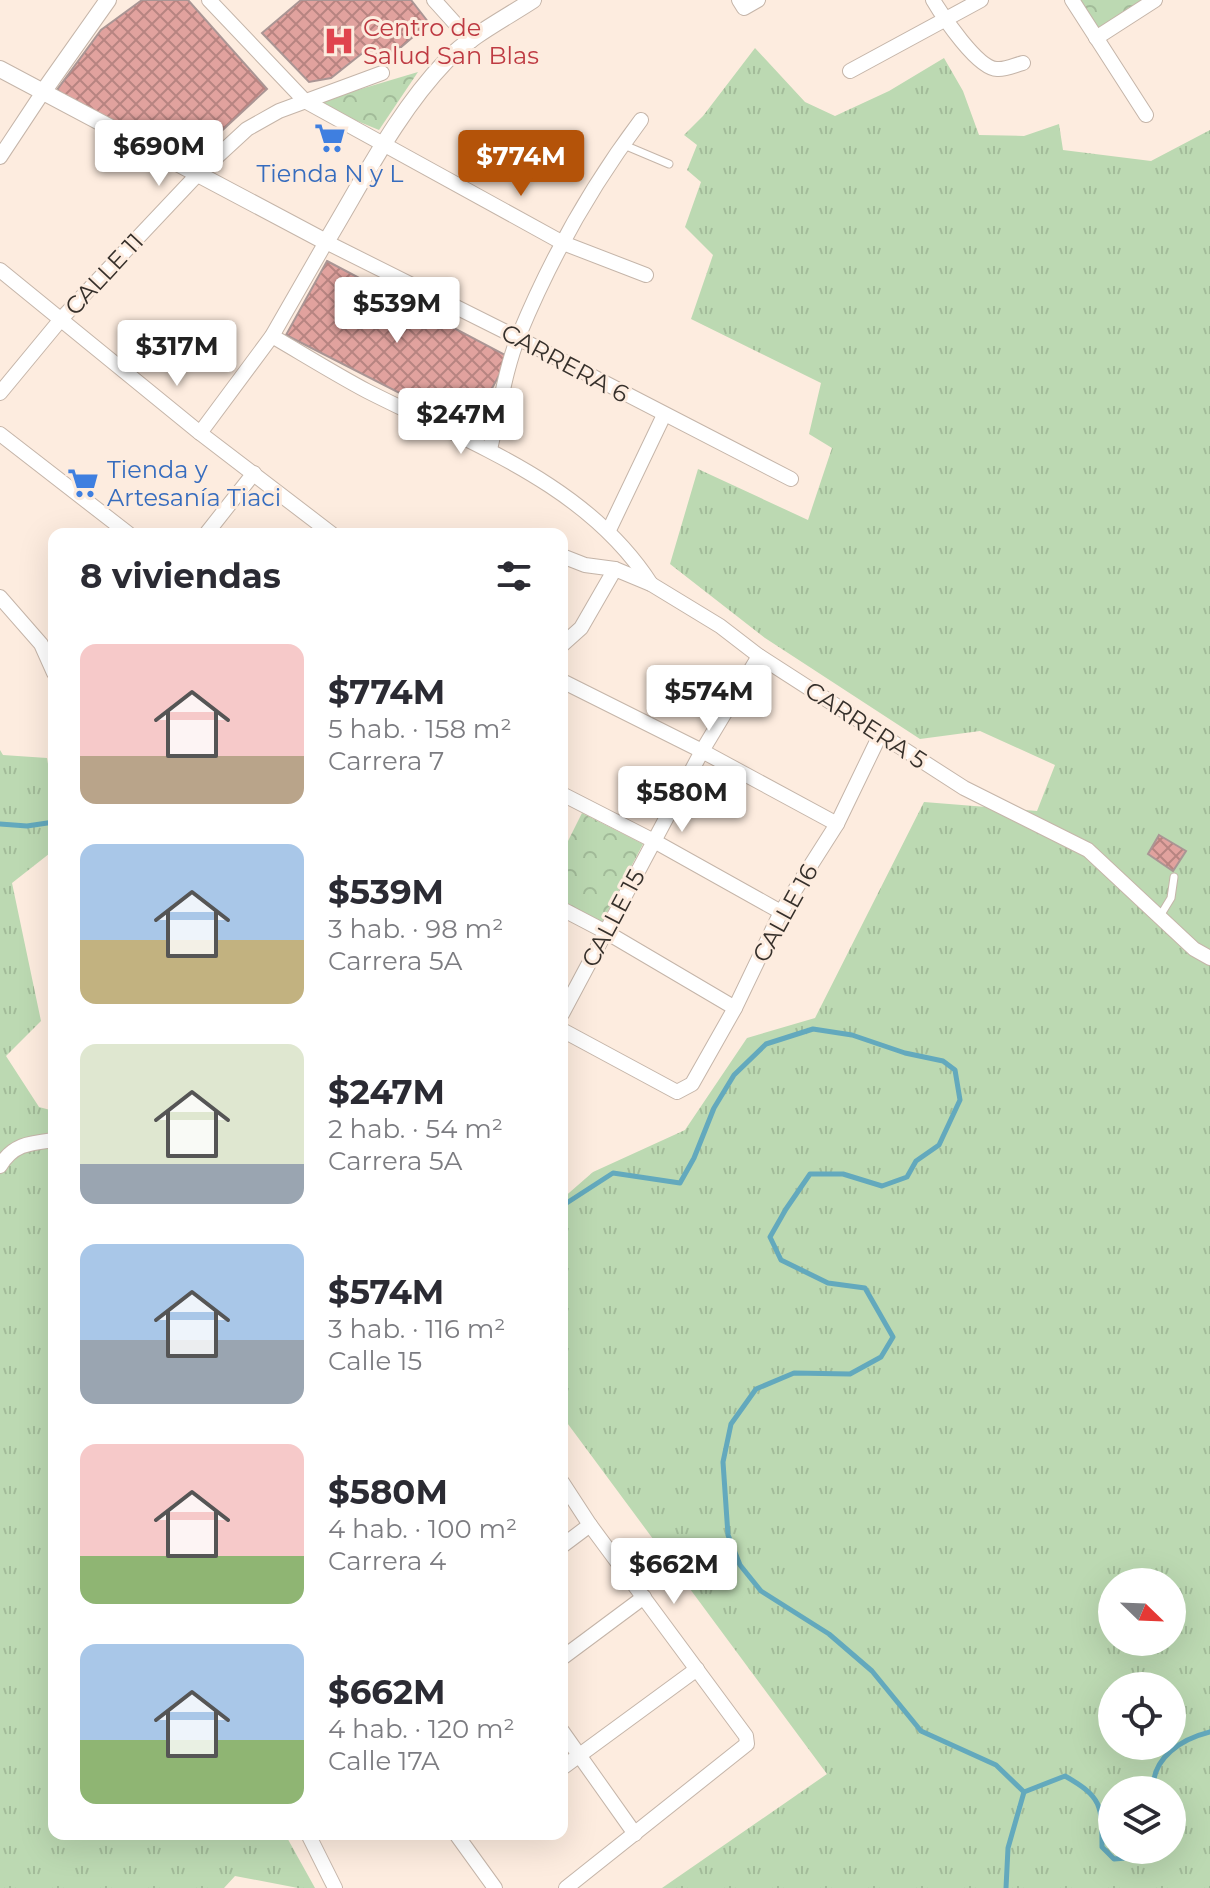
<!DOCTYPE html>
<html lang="es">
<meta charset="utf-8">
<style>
:root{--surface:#fff;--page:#f2f2f3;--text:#2b2b33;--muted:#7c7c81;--accent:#b45309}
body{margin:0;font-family:Montserrat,sans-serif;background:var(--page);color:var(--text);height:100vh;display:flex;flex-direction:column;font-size:30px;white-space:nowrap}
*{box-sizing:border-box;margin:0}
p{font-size:26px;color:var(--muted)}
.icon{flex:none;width:44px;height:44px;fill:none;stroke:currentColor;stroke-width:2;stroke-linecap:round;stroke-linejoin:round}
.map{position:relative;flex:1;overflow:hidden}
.sheet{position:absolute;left:48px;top:528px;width:520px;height:1312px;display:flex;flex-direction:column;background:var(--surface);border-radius:16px;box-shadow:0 8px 32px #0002}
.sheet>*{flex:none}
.needle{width:52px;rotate:113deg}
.buttons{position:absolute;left:1098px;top:1568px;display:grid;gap:16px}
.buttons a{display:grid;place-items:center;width:88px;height:88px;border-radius:50%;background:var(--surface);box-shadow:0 8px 32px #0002;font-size:40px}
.price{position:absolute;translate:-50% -68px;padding:0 18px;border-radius:8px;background:#fff;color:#222;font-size:26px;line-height:52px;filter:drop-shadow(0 2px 4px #0008)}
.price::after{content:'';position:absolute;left:50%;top:48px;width:24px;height:18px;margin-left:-12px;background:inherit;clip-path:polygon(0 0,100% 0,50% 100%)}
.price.on{background:var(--accent);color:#fff}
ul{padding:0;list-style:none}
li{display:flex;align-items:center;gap:24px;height:200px;padding:0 32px}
li span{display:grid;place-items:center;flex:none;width:224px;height:160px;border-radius:16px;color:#555}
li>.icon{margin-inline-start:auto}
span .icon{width:96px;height:96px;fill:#fffc;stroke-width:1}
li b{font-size:34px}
h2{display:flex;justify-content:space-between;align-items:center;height:96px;padding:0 32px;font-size:34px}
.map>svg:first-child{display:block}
.grass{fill:url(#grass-tufts);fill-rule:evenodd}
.forest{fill:url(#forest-crowns)}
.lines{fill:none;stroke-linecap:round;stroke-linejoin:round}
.stream{stroke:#63a9bd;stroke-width:5}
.building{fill:url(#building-cross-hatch);stroke:#aa9594;stroke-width:2}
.service-casing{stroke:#c5b5a9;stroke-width:9}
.minor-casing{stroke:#c5b5a9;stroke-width:16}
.tertiary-casing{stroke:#c5b5a9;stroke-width:18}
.service{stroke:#fff;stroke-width:7}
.minor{stroke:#fff;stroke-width:14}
.tertiary{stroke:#fff;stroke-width:16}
.labels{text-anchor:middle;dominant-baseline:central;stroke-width:6;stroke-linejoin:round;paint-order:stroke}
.health-label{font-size:24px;fill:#be3a42;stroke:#fdecdf;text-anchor:start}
.shop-label{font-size:24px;fill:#366cbe;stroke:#fdecdf}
.street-label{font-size:24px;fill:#36302b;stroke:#fdecdf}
</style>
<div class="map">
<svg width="1210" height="1888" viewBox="0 0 1210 1888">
<defs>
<pattern id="grass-tufts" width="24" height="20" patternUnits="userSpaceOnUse" patternTransform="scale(2)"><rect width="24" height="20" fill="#bcd9b2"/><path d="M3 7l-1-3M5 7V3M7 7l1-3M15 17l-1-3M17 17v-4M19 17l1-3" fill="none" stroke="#a2bb99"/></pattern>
<pattern id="forest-crowns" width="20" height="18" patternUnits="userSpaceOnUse" patternTransform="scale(2)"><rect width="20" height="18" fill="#bcd9b2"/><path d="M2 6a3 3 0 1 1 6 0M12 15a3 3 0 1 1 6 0" fill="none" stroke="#a2bb99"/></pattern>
<pattern id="building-cross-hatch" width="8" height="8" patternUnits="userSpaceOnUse" patternTransform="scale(2)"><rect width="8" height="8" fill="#e1a29e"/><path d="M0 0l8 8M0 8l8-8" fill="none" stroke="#b78481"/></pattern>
</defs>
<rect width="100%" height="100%" fill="#fdecdf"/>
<g class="grass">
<path d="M 755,48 L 805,102 L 835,116 L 889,91 L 944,58 L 963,91 L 979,135 L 1024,136 L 1059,124 L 1063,150 L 1151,161 L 1210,130 L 1210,1888 L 662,1888 L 827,1774 L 562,1416 L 562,1199 L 593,1172 L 685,1130 L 747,1038 L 815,1018 L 924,802 L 1037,811 L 1055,765 L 980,731 L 920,739 L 765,638 L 670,564 L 698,469 L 808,520 L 832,448 L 809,434 L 821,383 L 691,319 L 713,255 L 685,227 L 701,182 L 687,170 L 697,145 L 684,135 L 703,116 ZM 1112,1582 L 1172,1582 L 1172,1642 L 1112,1642 ZM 1112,1686 L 1172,1686 L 1172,1746 L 1112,1746 ZM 1112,1790 L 1172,1790 L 1172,1850 L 1112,1850 Z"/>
<path d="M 0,750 L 3,755 L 47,758 L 54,799 L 54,850 L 12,883 L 41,1021 L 6,1056 L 39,1107 L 54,1111 L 54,1834 L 285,1834 L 315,1888 L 298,1888 L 235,1876 L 224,1888 L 0,1888 Z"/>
</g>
<g class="forest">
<path d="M 1076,0 L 1146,0 L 1097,36 Z"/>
<path d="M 418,72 L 379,130 L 321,106 L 324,100 Z"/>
<path d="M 582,813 L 643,844 L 600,926 L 562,906 L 562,853 Z"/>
</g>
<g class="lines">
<g class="stream">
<path d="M 0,824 L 27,826 L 54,822"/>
<path d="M 562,1206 L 613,1173 L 680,1183 L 694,1158 L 714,1108 L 734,1075 L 766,1044 L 813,1029 L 852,1035 L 905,1053 L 943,1061 L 955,1070 L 960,1100 L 939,1145 L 916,1161 L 907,1177 L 882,1186 L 843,1174 L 810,1174 L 786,1209 L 770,1237 L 781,1260 L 828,1283 L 865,1288 L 893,1337 L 881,1357 L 850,1374 L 794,1373 L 756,1389 L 731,1424 L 723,1462 L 728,1535 L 740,1565 L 761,1591 L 829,1634 L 872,1671 L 921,1731 L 996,1765 L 1024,1792 L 1008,1848 L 1006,1888"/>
<path d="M 1153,1790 C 1152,1757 1182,1739 1210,1732"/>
<path d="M 1024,1792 L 1065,1776 C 1102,1797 1102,1805 1102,1847 L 1114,1859 L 1138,1857 L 1141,1850"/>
</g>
</g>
<g class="building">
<path d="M 142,0 L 188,0 L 267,89 L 188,162 L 54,94 L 101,30 Z"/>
<path d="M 301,0 L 411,0 L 429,23 L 399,49 L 374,61 L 365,51 L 331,78 L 309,82 L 262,33 Z"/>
<path d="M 327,261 L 509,357 L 470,429 L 286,335 Z"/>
<path d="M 1159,835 L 1186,851 L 1173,871 L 1148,854 Z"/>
</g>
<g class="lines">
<defs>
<g id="service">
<path d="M 624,145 L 669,164"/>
<path d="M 1160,916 L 1171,898 L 1174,877"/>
</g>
<g id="minor">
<path d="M 209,0 L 305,101 L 563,243 L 646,275"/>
<path d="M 434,0 L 471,41"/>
<path d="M 739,0 L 744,8 L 758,0"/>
<path d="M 933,0 C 943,17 978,69 997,69 C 1005,70 1015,65 1023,63"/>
<path d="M 1072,0 L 1146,115"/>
<path d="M 1096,38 L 1155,0"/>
<path d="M 850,71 L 981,0"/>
<path d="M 0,157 L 43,92"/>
<path d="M 0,270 L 200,433 L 332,534"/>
<path d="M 272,336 C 303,354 335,374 367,391 C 469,443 586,483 651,584"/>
<path d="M 0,393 L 62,318 L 197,175 L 247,129 L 279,111 L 382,73"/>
<path d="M 200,433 L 272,336 L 326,242 L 518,338 L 791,479"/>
<path d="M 0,434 L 129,534"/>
<path d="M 490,449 C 499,413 505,369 519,335 C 550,260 592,185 641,120"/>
<path d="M 609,530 L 664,415"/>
<path d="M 206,534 L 254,473"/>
<path d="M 562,556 L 585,565 L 615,569 L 651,584 L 720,626 L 759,656 L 964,788 L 1088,850 L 1194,949 L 1210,958"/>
<path d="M 0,597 L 41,644 L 54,673"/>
<path d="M 562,645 L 581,628 L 615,569"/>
<path d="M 562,681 L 702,751 L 837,824"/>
<path d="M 562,794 L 654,841 L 781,912"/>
<path d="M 562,909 L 606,932 L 735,1008"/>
<path d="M 562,1014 L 702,751 L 759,656"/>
<path d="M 562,1030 L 677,1092 L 692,1084 L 735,1008 L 781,912 L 837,824 L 880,735"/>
<path d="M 0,1166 C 13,1144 30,1143 54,1140"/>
<path d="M 562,1482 L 590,1525 L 746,1736 L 747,1744 L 566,1888"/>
<path d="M 562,1546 L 590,1525"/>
<path d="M 562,1658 L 644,1597"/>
<path d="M 562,1731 L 635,1834"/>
<path d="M 562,1768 L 697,1669"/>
<path d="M 308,1834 L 335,1888"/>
<path d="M 456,1834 L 495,1888"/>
</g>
<g id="tertiary">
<path d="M 0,69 L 326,242 C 363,181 396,113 446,61 C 470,36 504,19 533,0"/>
<path d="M 43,92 L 108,0"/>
</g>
</defs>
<use href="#service" class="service-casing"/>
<use href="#minor" class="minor-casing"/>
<use href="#tertiary" class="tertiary-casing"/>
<use href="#service" class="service"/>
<use href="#minor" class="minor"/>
<use href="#tertiary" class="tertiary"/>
</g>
<defs>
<symbol id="hospital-bare" viewBox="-9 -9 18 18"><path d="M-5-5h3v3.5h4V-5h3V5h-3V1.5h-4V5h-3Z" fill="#e0444e" stroke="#fdecdf" stroke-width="2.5" paint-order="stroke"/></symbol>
<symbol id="supermarket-bare" viewBox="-9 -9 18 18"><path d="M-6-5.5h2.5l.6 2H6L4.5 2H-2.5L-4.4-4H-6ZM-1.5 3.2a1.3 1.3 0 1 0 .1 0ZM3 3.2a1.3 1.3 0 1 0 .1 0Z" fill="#3f7fe0" stroke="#fdecdf" stroke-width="2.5" paint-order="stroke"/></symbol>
</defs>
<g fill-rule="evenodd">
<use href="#hospital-bare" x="317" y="19" width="44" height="44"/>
<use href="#supermarket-bare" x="308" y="116" width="44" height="44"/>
<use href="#supermarket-bare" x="61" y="461" width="44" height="44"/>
</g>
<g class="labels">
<g class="health-label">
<text x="363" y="27">Centro de<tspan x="363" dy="28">Salud San Blas</tspan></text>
</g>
<g class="shop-label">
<text x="330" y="173">Tienda N y L</text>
<text x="107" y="469" text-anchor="start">Tienda y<tspan x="107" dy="28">Artesanía Tiaci</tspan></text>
</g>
<g class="street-label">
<text transform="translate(104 274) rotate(-47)">CALLE 11</text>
<text transform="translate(565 363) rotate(28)">CARRERA 6</text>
<text transform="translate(866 725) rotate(33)">CARRERA 5</text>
<text transform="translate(785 913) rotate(-61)">CALLE 16</text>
<text transform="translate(613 918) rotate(-62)">CALLE 15</text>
</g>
</g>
</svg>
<div class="buttons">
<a><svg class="needle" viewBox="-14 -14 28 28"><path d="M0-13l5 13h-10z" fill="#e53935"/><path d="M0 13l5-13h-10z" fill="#7c7c81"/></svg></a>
<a><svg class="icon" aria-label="locate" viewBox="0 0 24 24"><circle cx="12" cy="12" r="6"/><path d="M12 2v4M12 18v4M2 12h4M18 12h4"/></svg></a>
<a><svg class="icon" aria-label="layers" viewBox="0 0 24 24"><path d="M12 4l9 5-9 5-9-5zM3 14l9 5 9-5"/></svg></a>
</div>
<b class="price" style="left:159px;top:188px">$690M</b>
<b class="price on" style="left:521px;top:198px">$774M</b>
<b class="price" style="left:397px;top:345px">$539M</b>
<b class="price" style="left:177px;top:388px">$317M</b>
<b class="price" style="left:461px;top:456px">$247M</b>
<b class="price" style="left:709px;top:733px">$574M</b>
<b class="price" style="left:682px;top:834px">$580M</b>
<b class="price" style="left:674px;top:1606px">$662M</b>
<section class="sheet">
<h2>8 viviendas<svg class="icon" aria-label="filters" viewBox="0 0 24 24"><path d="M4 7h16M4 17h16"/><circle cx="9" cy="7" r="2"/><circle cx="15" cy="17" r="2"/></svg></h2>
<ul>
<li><span style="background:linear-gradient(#f6c9c9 70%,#b9a48a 0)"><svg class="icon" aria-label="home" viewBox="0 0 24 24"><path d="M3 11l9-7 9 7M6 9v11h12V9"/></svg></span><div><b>$774M</b><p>5 hab. · 158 m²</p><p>Carrera 7</p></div></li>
<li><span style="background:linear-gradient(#a9c7e8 60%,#c2b280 0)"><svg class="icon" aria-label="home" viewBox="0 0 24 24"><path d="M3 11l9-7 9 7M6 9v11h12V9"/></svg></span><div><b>$539M</b><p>3 hab. · 98 m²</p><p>Carrera 5A</p></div></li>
<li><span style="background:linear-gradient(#dfe7d0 75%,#9aa5b1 0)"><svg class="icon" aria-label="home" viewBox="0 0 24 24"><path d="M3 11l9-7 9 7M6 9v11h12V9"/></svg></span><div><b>$247M</b><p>2 hab. · 54 m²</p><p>Carrera 5A</p></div></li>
<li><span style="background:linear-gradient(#a9c7e8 60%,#9aa5b1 0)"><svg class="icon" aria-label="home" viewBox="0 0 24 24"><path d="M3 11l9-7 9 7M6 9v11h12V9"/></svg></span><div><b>$574M</b><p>3 hab. · 116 m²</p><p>Calle 15</p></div></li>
<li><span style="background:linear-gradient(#f6c9c9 70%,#8fb573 0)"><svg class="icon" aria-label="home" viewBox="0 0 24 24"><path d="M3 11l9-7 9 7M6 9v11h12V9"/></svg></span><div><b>$580M</b><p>4 hab. · 100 m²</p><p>Carrera 4</p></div></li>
<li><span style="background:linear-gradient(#a9c7e8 60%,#8fb573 0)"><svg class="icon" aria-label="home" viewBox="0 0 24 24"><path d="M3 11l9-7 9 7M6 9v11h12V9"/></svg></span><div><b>$662M</b><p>4 hab. · 120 m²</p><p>Calle 17A</p></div></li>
</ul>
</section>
</div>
